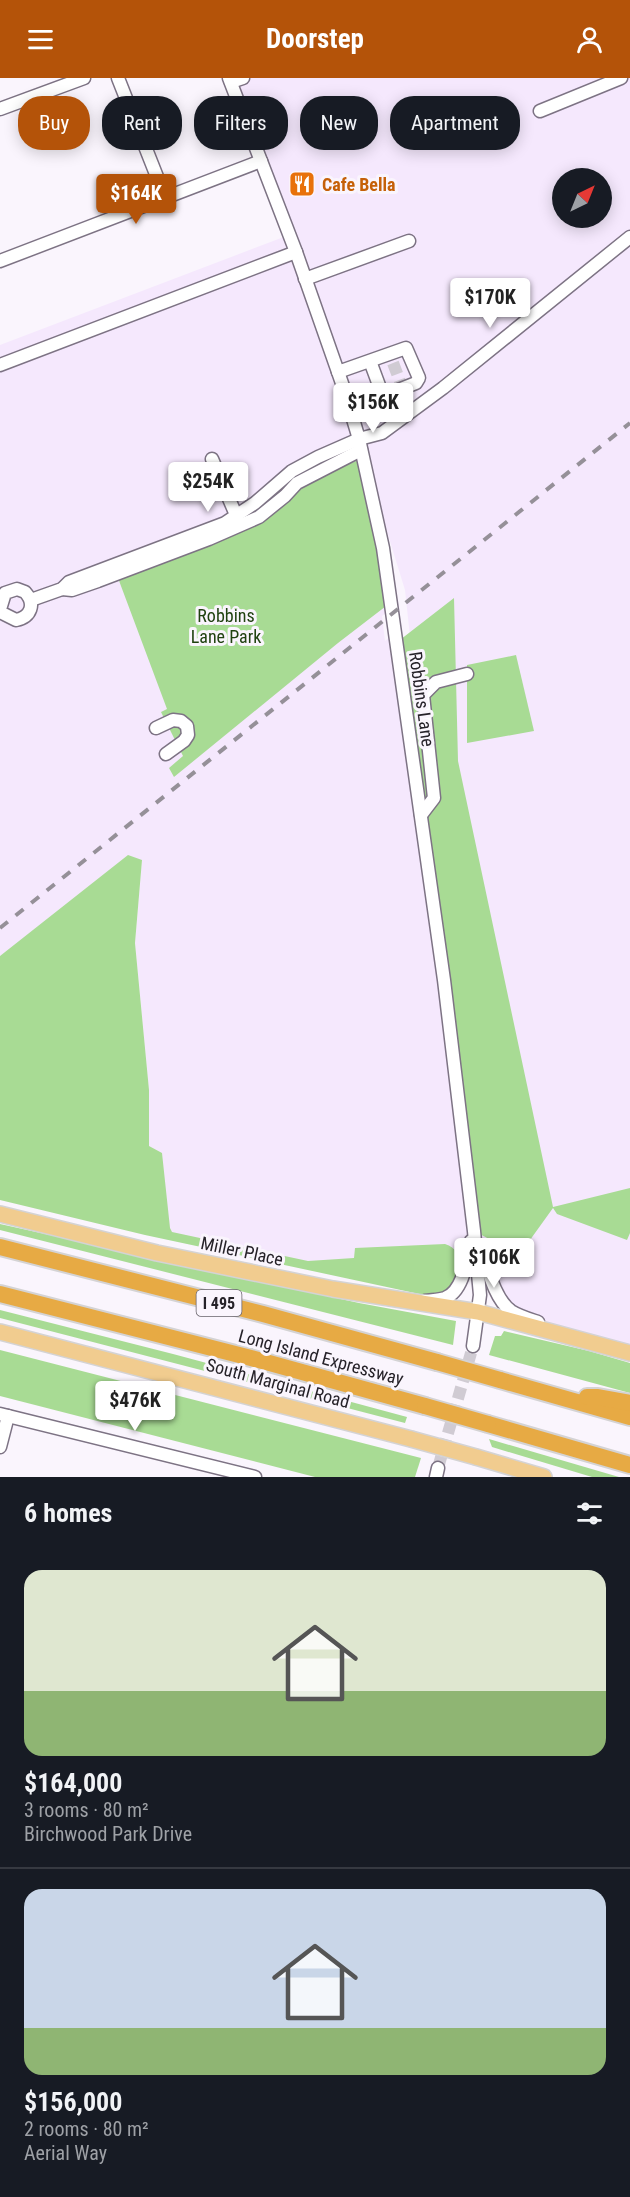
<!DOCTYPE html>
<meta charset="utf-8">
<style>
:root{--surface:#171b24;--page:#242831;--text:#f1f3f6;--muted:#9ea1a6;--line:#363941;--accent:#b45309}
body{margin:0;font-family:"Roboto Condensed",sans-serif;background:var(--page);color:var(--text);height:100vh;display:flex;flex-direction:column;font-size:22px;white-space:nowrap}
*{box-sizing:border-box;margin:0}
p{font-size:20px;color:var(--muted)}
.icon{flex:none;width:33px;height:33px;fill:none;stroke:currentColor;stroke-width:2;stroke-linecap:round;stroke-linejoin:round}
.map{position:relative;height:1399px;overflow:hidden}
.details{display:flex;flex-direction:column;background:var(--surface);flex:1}
.details>*{flex:none}
.top-card{position:absolute;left:18px;top:18px;width:594px;height:54px;display:flex;gap:12px}
.needle{width:39px;rotate:43deg}
.fabs{position:absolute;left:552px;top:90px;display:grid;gap:12px}
.fabs a{display:grid;place-items:center;width:60px;height:60px;border-radius:50%;background:var(--surface);box-shadow:0 3px 15px #0003;font-size:30px}
.price{position:absolute;translate:-50% -51px;padding:0 14px;border-radius:6px;background:#fff;color:#222;font-size:20px;line-height:39px;filter:drop-shadow(0 2px 3px #0008)}
.price::after{content:'';position:absolute;left:50%;top:36px;width:18px;height:14px;margin-left:-9px;background:inherit;clip-path:polygon(0 0,100% 0,50% 100%)}
.price.current{background:var(--accent);color:#fff}
ul{padding:0;list-style:none}
li{display:grid;align-content:center;gap:12px;height:318px;padding:0 24px}
li+li{border-top:2px solid var(--line)}
li span{display:grid;place-items:center;height:186px;border-radius:18px;color:#555}
li>.icon{margin-inline-start:auto}
span .icon{width:108px;height:108px;fill:#fffc;stroke-width:1}
li b{font-size:26px}
h2{display:flex;justify-content:space-between;align-items:center;height:72px;padding:0 24px;font-size:26px}
.chip{padding:0 21px;border-radius:24px;background:var(--surface);box-shadow:0 3px 15px #0003;font-size:21px;line-height:54px}
.chip.current{background:var(--accent);color:#fff}
header{display:flex;justify-content:space-between;align-items:center;height:78px;padding:0 24px;background:var(--accent);color:#fff;font-size:27px;font-weight:700}
.map>svg:first-child{display:block}
.built{fill:#f5e8fd;fill-rule:evenodd}
.green{fill:#a8db94}
.lines{fill:none;stroke-linecap:round;stroke-linejoin:round}
.minor-tunnel{stroke:#d0cbd3;stroke-width:12;stroke-dasharray:12 6;stroke-linecap:butt}
.minor-casing{stroke:#7d7384;stroke-width:15}
.major-casing{stroke:#d4d3d4;stroke-width:18}
.highway-casing{stroke:#d4d3d4;stroke-width:20}
.minor{stroke:#fff;stroke-width:12}
.major{stroke:#f1cc8f;stroke-width:15}
.highway{stroke:#e7aa44;stroke-width:16}
.rail{stroke:#959098;stroke-width:4;stroke-dasharray:10 10;stroke-linecap:butt}
.major-bridge-casing{stroke:#d4d3d4;stroke-width:18;stroke-linecap:butt}
.highway-bridge-casing{stroke:#d4d3d4;stroke-width:20;stroke-linecap:butt}
.major-bridge{stroke:#f1cc8f;stroke-width:15}
.highway-bridge{stroke:#e7aa44;stroke-width:16}
.labels{text-anchor:middle;dominant-baseline:central;stroke-width:6;stroke-linejoin:round;paint-order:stroke}
.shield{fill:#faf5fd;stroke:#666169;stroke-width:1.5}
.shield-label{font-size:16px;font-weight:bold;fill:#262229}
.food-label{font-size:18px;font-weight:bold;fill:#c56008;stroke:#faf5fd;text-anchor:start}
.park-label{font-size:18px;fill:#204210;stroke:#faf5fd}
.street-label{font-size:18px;fill:#262229;stroke:#faf5fd}
</style>
<header><svg class="icon" aria-label="menu" viewBox="0 0 24 24"><path d="M4 6h16M4 12h16M4 18h16"/></svg>Doorstep<svg class="icon" aria-label="person" viewBox="0 0 24 24"><circle cx="12" cy="8" r="4"/><path d="M4 21q1-7 8-7t8 7"/></svg></header>
<div class="map">
<svg width="630" height="1399" viewBox="0 0 630 1399">
<rect width="100%" height="100%" fill="#faf5fd"/>
<path class="built" d="M 229,0 L 630,0 L 630,1280 L 551,1254 L 495,1215 L 472,1139 L 459,1192 L 437,1215 L 165,1161 L 149,1069 L 149,1012 L 135,865 L 142,782 L 0,878 L 0,267 L 289,157 ZM 562,100 L 602,100 L 602,140 L 562,140 ZM 361,369 L 405,512 L 468,1097 L 395,555 L 385,563 L 382,538 L 391,531 Z"/>
<g class="green">
<path d="M 363,380 L 390,525 L 338,565 L 174,699 L 169,690 L 183,678 L 161,634 L 167,631 L 118,500 L 260,444 L 301,407 Z"/>
<path d="M 454,520 L 458,683 L 553,1129 L 630,1110 L 630,1155 L 627,1162 L 557,1136 L 553,1130 L 512,1187 L 508,1171 L 474,1153 L 396,565 Z"/>
<path d="M 516,577 L 534,653 L 467,665 L 467,587 Z"/>
<path d="M 128,777 L 142,782 L 135,865 L 149,1012 L 149,1068 L 162,1075 L 170,1150 L 172,1154 L 308,1183 L 354,1180 L 355,1170 L 445,1166 C 471,1174 462,1213 439,1218 C 435,1219 429,1217 424,1217 L 145,1157 L 0,1122 L 0,878 Z"/>
<path d="M 0,1146 L 359,1225 L 456,1243 L 453,1267 L 0,1152 Z"/>
<path d="M 0,1232 L 173,1276 L 407,1339 L 405,1345 L 0,1240 Z"/>
<path d="M 504,1253 L 589,1273 L 630,1285 L 630,1315 L 489,1277 L 495,1258 L 501,1258 Z"/>
<path d="M 0,1272 L 421,1380 L 415,1399 L 315,1399 L 0,1318 Z"/>
<path d="M 489,1361 L 619,1399 L 592,1399 L 492,1369 Z"/>
</g>
<g class="lines">
<g class="minor-tunnel">
<path d="M 393,285 L 401,306"/>
<path d="M 438,1390 L 473,1268"/>
</g>
<defs>
<g id="minor">
<path d="M 118,0 L 165,119"/>
<path d="M 229,0 L 296,174 L 344,311 L 359,361 L 383,470 L 444,902 L 474,1153 L 480,1217 L 473,1268"/>
<path d="M 231,4 L 243,0"/>
<path d="M 0,31 L 84,0"/>
<path d="M 540,33 L 621,0"/>
<path d="M 0,183 L 261,83"/>
<path d="M 305,201 L 409,163"/>
<path d="M 0,287 L 296,174"/>
<path d="M 338,294 L 406,270 L 419,300 L 416,305 L 388,316 L 380,310 L 370,283"/>
<path d="M 212,381 L 236,437"/>
<path d="M 62,511 L 72,512 L 98,503 L 209,461 L 259,439 L 285,418 L 297,405 L 361,372"/>
<path d="M 31,522 L 62,511 L 69,504 L 225,445 L 255,425 L 292,393 L 318,379 L 359,361 L 382,355 L 443,310 L 630,159"/>
<path d="M 1,528 L 5,515 L 17,511 L 25,514 C 36,526 31,539 16,542 L 4,536"/>
<path d="M 156,650 L 173,642 L 181,643 L 187,648 L 188,657 L 184,663 L 166,676"/>
<path d="M 421,737 L 434,720 L 423,617 L 436,604 L 467,596"/>
<path d="M 480,1168 C 487,1187 494,1221 511,1233 C 519,1238 529,1241 538,1244"/>
<path d="M 425,1223 C 431,1222 439,1222 445,1220 C 464,1213 467,1180 471,1163"/>
<path d="M 0,1336 L 255,1399"/>
<path d="M 0,1369 L 8,1338"/>
<path d="M 436,1399 L 438,1390"/>
</g>
<g id="major">
<path d="M 0,1136 L 157,1175 L 333,1211 L 478,1234 L 630,1275"/>
<path d="M 0,1254 L 411,1361"/>
<path d="M 476,1379 L 544,1399"/>
</g>
<g id="highway">
<path d="M 0,1169 L 263,1236 L 437,1284"/>
<path d="M 0,1216 L 251,1280 L 425,1328"/>
<path d="M 500,1302 L 630,1339"/>
<path d="M 587,1319 L 598,1319 L 630,1325"/>
<path d="M 488,1346 L 630,1387"/>
</g>
</defs>
<use href="#minor" class="minor-casing"/>
<use href="#major" class="major-casing"/>
<use href="#highway" class="highway-casing"/>
<use href="#minor" class="minor"/>
<use href="#major" class="major"/>
<use href="#highway" class="highway"/>
<path class="rail" d="M 0,850 L 630,345"/>
<defs>
<path id="major-bridge" d="M 411,1361 L 476,1379"/>
<g id="highway-bridge">
<path d="M 437,1284 L 500,1302"/>
<path d="M 425,1328 L 488,1346"/>
</g>
</defs>
<use href="#major-bridge" class="major-bridge-casing"/>
<use href="#highway-bridge" class="highway-bridge-casing"/>
<use href="#major-bridge" class="major-bridge"/>
<use href="#highway-bridge" class="highway-bridge"/>
</g>
<defs>
<symbol id="restaurant-square" viewBox="-11 -11 22 22"><rect x="-9" y="-9" width="18" height="18" rx="4" fill="#e8710a" stroke="#faf5fd"/><path d="M-5-6h1v4h1v-4h1v4h1v-4h1v5L-1.5 .5V6h-2V.5L-5-1ZM5-6V6H3V1.5H1.5Q1.5-4 5-6Z" fill="#fff"/></symbol>
</defs>
<g fill-rule="evenodd">
<use href="#restaurant-square" x="287" y="91" width="30" height="30"/>
</g>
<g class="labels">
<rect class="shield" x="196.5" y="1212" width="45" height="26" rx="4.5"/>
<g class="shield-label">
<text x="219" y="1225">I 495</text>
</g>
<g class="food-label">
<text x="322" y="106">Cafe Bella</text>
</g>
<g class="park-label">
<text x="226" y="537">Robbins<tspan x="226" dy="21">Lane Park</tspan></text>
</g>
<g class="street-label">
<text transform="translate(422 621) rotate(82)">Robbins Lane</text>
<text transform="translate(242 1173) rotate(12)">Miller Place</text>
<text transform="translate(321 1279) rotate(15)">Long Island Expressway</text>
<text transform="translate(278 1305) rotate(15)">South Marginal Road</text>
</g>
</g>
</svg>
<div class="fabs">
<a><svg class="needle" viewBox="-14 -14 28 28"><path d="M0-13l5 13h-10z" fill="#e53935"/><path d="M0 13l5-13h-10z" fill="#9ea1a6"/></svg></a>
</div>
<b class="price current" style="left:136px;top:147px">$164K</b>
<b class="price" style="left:490px;top:251px">$170K</b>
<b class="price" style="left:373px;top:356px">$156K</b>
<b class="price" style="left:208px;top:435px">$254K</b>
<b class="price" style="left:494px;top:1211px">$106K</b>
<b class="price" style="left:135px;top:1354px">$476K</b>
<div class="top-card">
<a class="chip current">Buy</a>
<a class="chip">Rent</a>
<a class="chip">Filters</a>
<a class="chip">New</a>
<a class="chip">Apartment</a>
</div>
</div>
<section class="details">
<h2>6 homes<svg class="icon" aria-label="filters" viewBox="0 0 24 24"><path d="M4 7h16M4 17h16"/><circle cx="9" cy="7" r="2"/><circle cx="15" cy="17" r="2"/></svg></h2>
<ul>
<li><span style="background:linear-gradient(#dfe7d0 65%,#8fb573 0)"><svg class="icon" aria-label="home" viewBox="0 0 24 24"><path d="M3 11l9-7 9 7M6 9v11h12V9"/></svg></span><div><b>$164,000</b><p>3 rooms · 80 m²</p><p>Birchwood Park Drive</p></div></li>
<li><span style="background:linear-gradient(#c9d6e8 75%,#8fb573 0)"><svg class="icon" aria-label="home" viewBox="0 0 24 24"><path d="M3 11l9-7 9 7M6 9v11h12V9"/></svg></span><div><b>$156,000</b><p>2 rooms · 80 m²</p><p>Aerial Way</p></div></li>
</ul>
</section>
